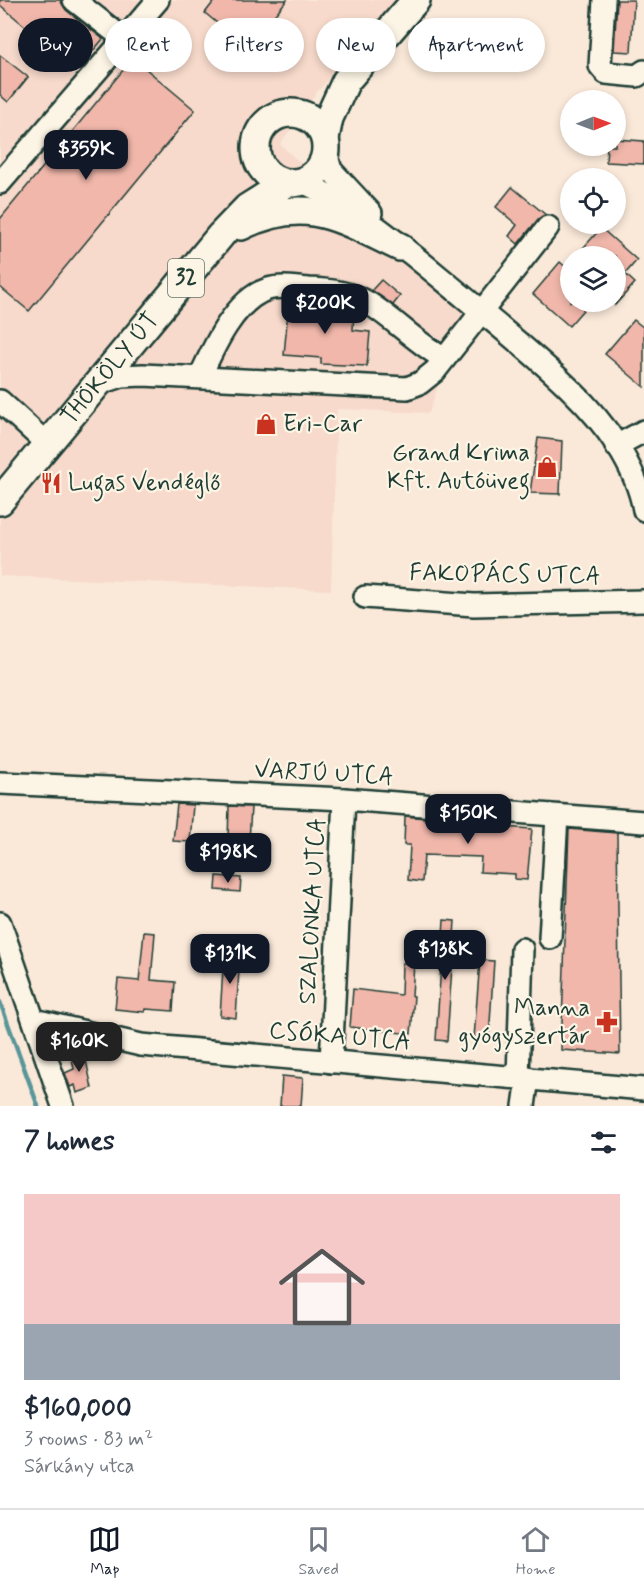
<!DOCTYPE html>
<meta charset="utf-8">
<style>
:root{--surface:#fff;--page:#f6f6f7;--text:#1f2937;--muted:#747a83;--line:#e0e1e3;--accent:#111827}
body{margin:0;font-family:Mynerve,sans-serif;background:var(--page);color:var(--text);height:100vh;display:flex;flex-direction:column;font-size:22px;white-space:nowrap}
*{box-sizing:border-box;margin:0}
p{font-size:20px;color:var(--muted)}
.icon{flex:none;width:33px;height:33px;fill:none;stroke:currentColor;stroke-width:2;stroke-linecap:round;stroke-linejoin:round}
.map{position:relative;height:1106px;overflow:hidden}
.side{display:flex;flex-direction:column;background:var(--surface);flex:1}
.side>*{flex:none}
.banner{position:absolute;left:18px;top:18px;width:609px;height:54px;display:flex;gap:12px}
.needle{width:39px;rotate:89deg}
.buttons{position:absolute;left:560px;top:90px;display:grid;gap:12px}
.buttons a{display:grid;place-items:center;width:66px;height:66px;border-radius:50%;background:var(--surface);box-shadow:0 3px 9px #0003;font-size:30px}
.price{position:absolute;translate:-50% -51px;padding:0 14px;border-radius:12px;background:var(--accent);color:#fff;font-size:20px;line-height:39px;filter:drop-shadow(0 2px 3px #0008)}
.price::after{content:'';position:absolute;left:50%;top:36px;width:18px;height:14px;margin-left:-9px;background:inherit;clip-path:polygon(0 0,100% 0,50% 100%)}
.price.selected{background:#222;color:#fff}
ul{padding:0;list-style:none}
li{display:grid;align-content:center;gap:12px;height:318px;padding:0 24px}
li span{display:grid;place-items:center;height:186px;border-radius:0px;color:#555}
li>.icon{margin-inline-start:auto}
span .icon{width:108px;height:108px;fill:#fffc;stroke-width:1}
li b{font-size:26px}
h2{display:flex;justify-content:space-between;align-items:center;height:72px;padding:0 24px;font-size:26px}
.tag{padding:0 21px;border-radius:27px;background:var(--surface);box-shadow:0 3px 9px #0003;font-size:21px;line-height:54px}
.tag.selected{background:var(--accent);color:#fff}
.tabs{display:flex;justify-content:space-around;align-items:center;height:84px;border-top:2px solid var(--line);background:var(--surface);font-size:16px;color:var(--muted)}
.tabs a{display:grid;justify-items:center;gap:3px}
.tabs .selected{color:var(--accent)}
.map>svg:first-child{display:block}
.built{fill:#f7dacb}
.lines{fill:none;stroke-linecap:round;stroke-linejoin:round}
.stream{stroke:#5a9599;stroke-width:4.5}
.building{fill:#f1b7ab;stroke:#1f3d34;stroke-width:1.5}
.minor-casing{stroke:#1f3d34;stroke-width:26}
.major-casing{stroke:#1f3d34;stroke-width:32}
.minor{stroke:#fcf5e5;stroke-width:21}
.major{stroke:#fcf5e5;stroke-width:27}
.labels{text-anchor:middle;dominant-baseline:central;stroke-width:4.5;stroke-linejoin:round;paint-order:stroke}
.shield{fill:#fcf5e5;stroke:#617469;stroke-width:1.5}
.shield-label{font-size:22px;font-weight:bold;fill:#1f3d34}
.street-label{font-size:24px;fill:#1f3d34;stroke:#fcf5e5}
.poi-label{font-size:24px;fill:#1f3d34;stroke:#fcf5e5;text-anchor:start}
</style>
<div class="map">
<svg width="644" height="1106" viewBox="0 0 644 1106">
<rect width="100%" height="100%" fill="#fae9d9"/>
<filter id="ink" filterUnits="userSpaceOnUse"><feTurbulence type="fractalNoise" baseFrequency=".0167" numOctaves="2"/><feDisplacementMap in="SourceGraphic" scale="12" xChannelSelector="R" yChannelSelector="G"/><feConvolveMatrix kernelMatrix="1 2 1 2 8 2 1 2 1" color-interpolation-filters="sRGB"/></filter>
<g filter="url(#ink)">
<path class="built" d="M 0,0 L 400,0 L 317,92 L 280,144 L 463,313 L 429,413 L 337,409 L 331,590 L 0,576 Z"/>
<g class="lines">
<path class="stream" d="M 0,1002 L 38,1106"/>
</g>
<g class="building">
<path d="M 0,0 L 60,0 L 66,10 L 103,39 L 77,70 L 0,5 Z"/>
<path d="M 215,0 L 287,0 L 247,48 L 205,13 Z"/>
<path d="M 617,0 L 634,0 L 631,52 L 614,51 Z"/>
<path d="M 0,55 L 28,77 L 8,102 L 0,95 Z"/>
<path d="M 133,58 L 195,110 L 29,311 L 0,287 L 0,219 Z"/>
<path d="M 615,139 L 644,141 L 644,164 L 606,162 L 607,146 L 615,146 Z"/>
<path d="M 512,187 L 546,215 L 538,219 L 518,244 L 509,236 L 517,225 L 496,207 Z"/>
<path d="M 601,228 L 637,260 L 625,274 L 635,283 L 615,305 L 615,256 L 576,256 Z"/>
<path d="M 560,262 L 570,271 L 570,302 L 590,302 L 569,326 L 533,294 Z"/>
<path d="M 381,280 L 400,296 L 393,305 L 372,290 Z"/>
<path d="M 289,300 L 314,302 L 314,308 L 354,312 L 353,330 L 370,332 L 367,366 L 321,364 L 321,358 L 284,355 Z"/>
<path d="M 634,320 L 644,328 L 644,387 L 605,354 Z"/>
<path d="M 538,438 L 562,441 L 560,494 L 530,493 Z"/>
<path d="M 177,804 L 193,805 L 190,842 L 173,841 Z"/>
<path d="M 229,806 L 251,807 L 249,842 L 228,840 Z"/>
<path d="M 405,816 L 425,818 L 425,820 L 504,824 L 504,827 L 532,829 L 527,880 L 515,879 L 515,874 L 480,872 L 481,857 L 424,855 L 422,882 L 408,880 L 410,845 L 404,845 Z"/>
<path d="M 569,829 L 617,833 L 620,1054 L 561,1050 Z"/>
<path d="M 217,876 L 241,878 L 240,892 L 216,890 Z"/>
<path d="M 444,920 L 455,921 L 447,1041 L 436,1040 Z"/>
<path d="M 144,932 L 155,933 L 151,980 L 175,982 L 173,1011 L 146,1009 L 145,1012 L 115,1009 L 118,979 L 139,981 Z"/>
<path d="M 224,953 L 240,954 L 236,1018 L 220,1016 Z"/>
<path d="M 480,960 L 494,961 L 489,1038 L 474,1038 Z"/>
<path d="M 402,963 L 414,963 L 412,996 L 414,996 L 411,1034 L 350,1027 L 353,989 L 401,995 Z"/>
<path d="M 84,1051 L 92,1088 L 77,1093 L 75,1085 L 70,1087 L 65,1073 L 74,1069 L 71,1054 Z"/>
<path d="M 282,1076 L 303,1078 L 301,1106 L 280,1106 Z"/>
</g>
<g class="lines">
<defs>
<g id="minor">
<path d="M 74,0 L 124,39"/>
<path d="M 604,0 L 600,66 L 606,73 L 637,76 L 644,71"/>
<path d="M 326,153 L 331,170 L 371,213"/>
<path d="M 302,182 C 359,207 416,258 465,298 C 501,328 539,358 572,391 C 604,422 636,465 644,510"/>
<path d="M 0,183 L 158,0"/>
<path d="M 200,377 C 213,348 235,299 268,289 C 281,285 296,288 309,289 C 331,290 351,292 370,304 C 395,320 417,343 443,358"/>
<path d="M 98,384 L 122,376 L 143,375 L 407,388 L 420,383 L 435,371 L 548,227"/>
<path d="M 0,401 L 48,445"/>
<path d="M 616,446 L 644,431"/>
<path d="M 365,597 L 474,605 L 644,601"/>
<path d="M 0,783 L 344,799 L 644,822"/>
<path d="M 0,923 L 63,1106"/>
<path d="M 550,938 L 557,816"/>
<path d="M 34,1020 L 141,1045 L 644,1089"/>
<path d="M 331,1062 L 344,799"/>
<path d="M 518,1078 L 522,949"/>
<path d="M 524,1106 L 528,1078"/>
</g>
<g id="major">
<circle cx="291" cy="148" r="35"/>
<path d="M 325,138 L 329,118 L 346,81 L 416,0"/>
<path d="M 241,226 C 308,194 340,219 400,247"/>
<path id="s1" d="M 0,501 L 221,235 L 247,208 L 285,184"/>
</g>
</defs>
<use href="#minor" class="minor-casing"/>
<use href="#major" class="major-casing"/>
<use href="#minor" class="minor"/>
<use href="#major" class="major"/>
</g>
</g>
<defs>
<symbol id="shop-bare" viewBox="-9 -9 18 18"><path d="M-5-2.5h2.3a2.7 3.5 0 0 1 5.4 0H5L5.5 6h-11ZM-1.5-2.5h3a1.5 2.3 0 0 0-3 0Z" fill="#c8321e" stroke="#fcf5e5" stroke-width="2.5" paint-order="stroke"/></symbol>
<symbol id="restaurant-bare" viewBox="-9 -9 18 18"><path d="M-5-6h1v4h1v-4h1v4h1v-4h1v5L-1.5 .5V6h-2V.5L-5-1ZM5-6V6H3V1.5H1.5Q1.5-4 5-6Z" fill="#c8321e" stroke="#fcf5e5" stroke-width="2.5" paint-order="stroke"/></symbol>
<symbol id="pharmacy-bare" viewBox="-9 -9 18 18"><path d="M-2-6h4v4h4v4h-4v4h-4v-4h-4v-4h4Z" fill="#c8321e" stroke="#fcf5e5" stroke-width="2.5" paint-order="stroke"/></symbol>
</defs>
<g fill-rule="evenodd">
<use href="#shop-bare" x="251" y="409" width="30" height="30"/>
<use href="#shop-bare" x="532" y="452" width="30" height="30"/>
<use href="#restaurant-bare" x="36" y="468" width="30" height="30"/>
<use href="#pharmacy-bare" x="592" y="1007" width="30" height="30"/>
</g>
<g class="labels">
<rect class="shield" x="168" y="259" width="36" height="38" rx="4.5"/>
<g class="shield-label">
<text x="186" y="278">32</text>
</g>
<g class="street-label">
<text stroke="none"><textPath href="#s1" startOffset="172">THÖKÖLY ÚT</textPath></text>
<text transform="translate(505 575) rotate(1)">FAKOPÁCS UTCA</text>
<text transform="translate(324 774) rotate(3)">VARJÚ UTCA</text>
<text transform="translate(313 911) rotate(-87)">SZALONKA UTCA</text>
<text transform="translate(340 1037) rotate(5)">CSÓKA UTCA</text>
</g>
<g class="poi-label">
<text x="283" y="424">Eri-Car</text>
<text x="530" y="453" text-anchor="end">Grand Krima<tspan x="530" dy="28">Kft. Autóüveg</tspan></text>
<text x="68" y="483">Lugas Vendéglő</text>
<text x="590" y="1008" text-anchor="end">Manna<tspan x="590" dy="28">gyógyszertár</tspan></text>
</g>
</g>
</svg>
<div class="buttons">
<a><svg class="needle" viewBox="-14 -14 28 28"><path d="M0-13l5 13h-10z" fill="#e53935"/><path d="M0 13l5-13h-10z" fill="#747a83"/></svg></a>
<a><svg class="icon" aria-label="locate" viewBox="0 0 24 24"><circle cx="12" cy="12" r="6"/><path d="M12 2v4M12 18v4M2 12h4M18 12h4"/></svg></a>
<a><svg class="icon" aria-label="layers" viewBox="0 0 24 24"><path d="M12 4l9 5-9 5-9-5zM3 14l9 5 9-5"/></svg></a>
</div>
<b class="price" style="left:86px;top:181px">$359K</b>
<b class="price" style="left:325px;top:335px">$200K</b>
<b class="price" style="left:468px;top:845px">$150K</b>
<b class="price" style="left:228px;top:884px">$198K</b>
<b class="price" style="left:445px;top:981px">$138K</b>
<b class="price" style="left:230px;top:985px">$131K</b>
<b class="price selected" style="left:79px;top:1073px">$160K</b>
<div class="banner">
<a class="tag selected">Buy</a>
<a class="tag">Rent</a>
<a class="tag">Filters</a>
<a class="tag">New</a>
<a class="tag">Apartment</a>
</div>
</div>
<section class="side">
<h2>7 homes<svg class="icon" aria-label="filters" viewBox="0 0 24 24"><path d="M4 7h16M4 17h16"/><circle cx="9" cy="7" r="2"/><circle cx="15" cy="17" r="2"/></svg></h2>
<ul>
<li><span style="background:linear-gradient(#f6c9c9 70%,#9aa5b1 0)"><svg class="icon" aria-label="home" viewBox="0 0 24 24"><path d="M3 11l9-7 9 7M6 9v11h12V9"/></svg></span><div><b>$160,000</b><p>3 rooms · 83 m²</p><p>Sárkány utca</p></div></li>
</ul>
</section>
<nav class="tabs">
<a class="selected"><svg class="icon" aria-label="map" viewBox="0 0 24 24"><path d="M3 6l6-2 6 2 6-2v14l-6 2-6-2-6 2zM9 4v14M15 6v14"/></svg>Map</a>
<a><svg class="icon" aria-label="saved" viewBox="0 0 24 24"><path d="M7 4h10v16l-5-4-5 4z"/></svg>Saved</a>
<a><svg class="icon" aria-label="home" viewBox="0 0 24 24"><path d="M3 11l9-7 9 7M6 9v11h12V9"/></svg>Home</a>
</nav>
